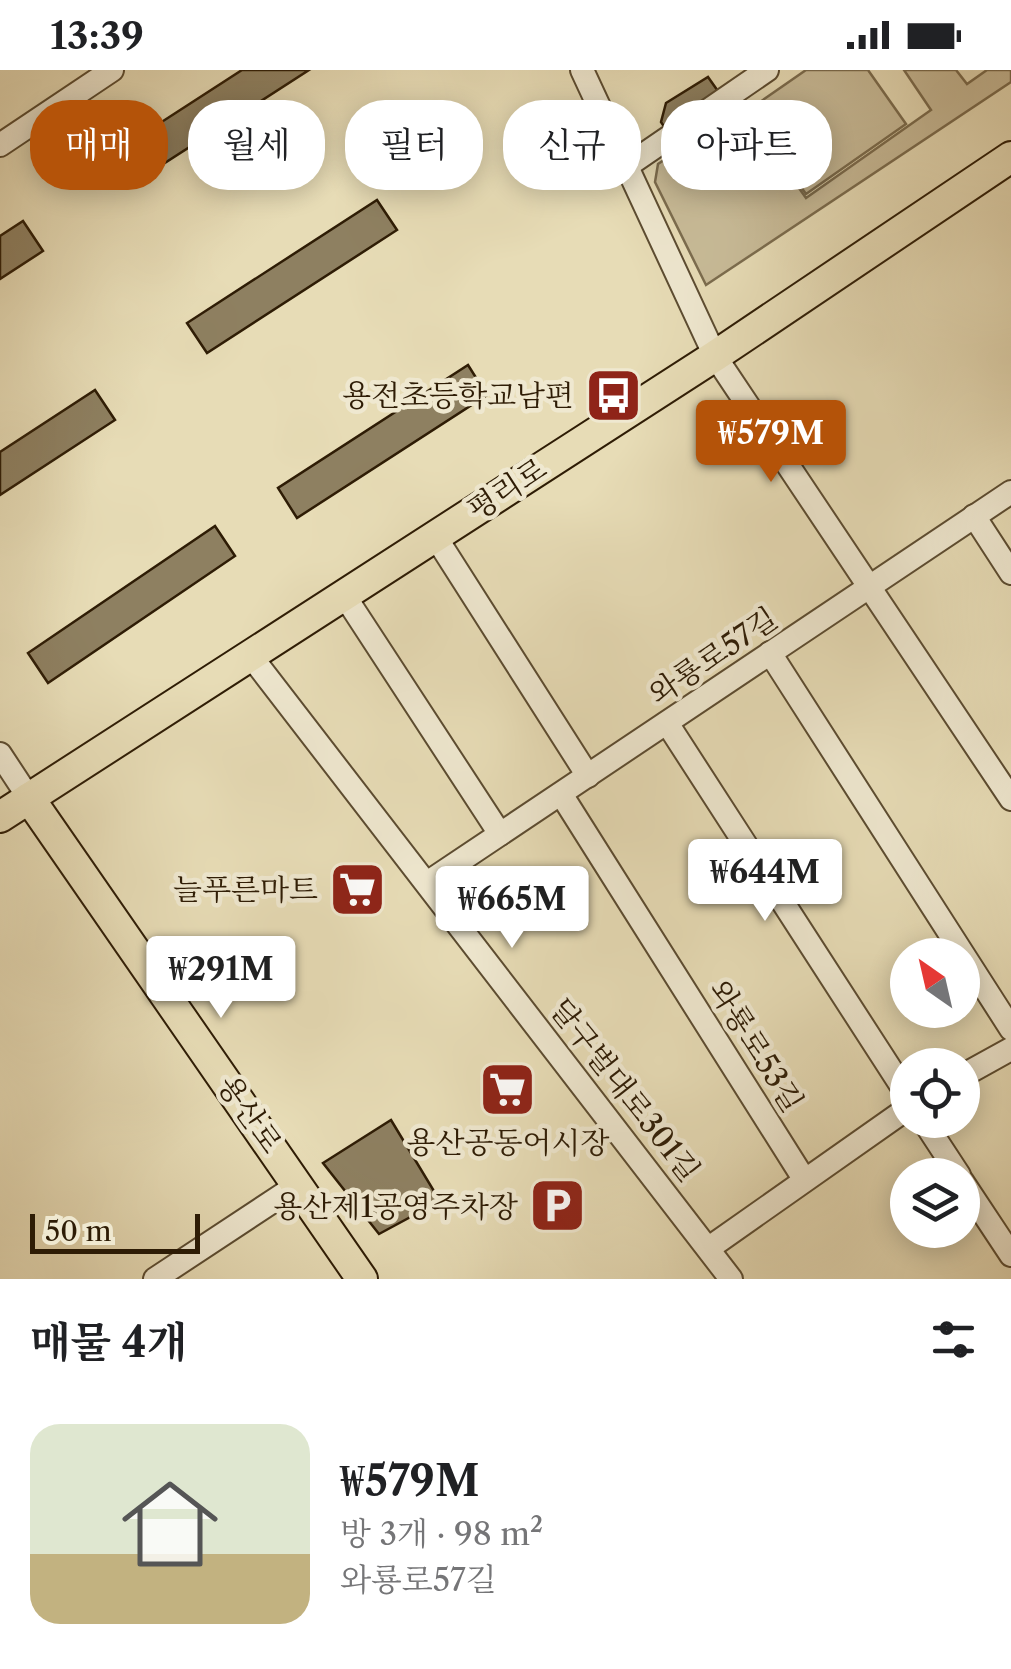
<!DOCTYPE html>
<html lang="ko">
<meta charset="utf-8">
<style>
:root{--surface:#fff;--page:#f2f2f2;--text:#202124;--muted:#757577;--accent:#b45309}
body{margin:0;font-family:"Libre Caslon Text","Noto Serif KR",serif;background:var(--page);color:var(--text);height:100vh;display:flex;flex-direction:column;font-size:38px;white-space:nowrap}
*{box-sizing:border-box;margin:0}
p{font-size:32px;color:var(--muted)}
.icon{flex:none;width:55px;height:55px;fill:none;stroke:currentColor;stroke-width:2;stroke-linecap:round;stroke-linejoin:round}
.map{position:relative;height:1209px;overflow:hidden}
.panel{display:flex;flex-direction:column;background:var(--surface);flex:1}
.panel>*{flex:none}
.guide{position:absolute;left:30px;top:30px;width:952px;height:90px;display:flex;gap:20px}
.needle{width:65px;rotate:326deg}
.tools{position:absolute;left:890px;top:868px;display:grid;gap:20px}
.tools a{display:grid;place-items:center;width:90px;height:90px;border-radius:50%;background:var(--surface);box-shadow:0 5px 25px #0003;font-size:50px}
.scale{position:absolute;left:30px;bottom:25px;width:170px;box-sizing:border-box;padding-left:10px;border:5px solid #2e1c05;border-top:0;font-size:28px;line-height:35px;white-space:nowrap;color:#2e1c05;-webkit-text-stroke:8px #efe8d0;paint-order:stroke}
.price{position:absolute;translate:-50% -85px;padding:0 22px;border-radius:10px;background:#fff;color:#222;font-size:32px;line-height:65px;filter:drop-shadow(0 2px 5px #0008)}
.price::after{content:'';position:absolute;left:50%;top:60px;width:30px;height:22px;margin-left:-15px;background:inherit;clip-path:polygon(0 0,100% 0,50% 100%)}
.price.on{background:var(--accent);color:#fff}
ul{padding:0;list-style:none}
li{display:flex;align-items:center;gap:30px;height:250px;padding:0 30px}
li span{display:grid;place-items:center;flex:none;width:280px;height:200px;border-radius:30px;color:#555}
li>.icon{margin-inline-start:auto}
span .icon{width:120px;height:120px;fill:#fffc;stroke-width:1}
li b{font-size:42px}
h2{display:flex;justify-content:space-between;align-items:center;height:120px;padding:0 30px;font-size:42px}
.tag{padding:0 35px;border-radius:40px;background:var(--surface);box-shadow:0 5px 25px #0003;font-size:35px;line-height:90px}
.tag.on{background:var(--accent);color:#fff}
.status{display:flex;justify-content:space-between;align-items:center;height:70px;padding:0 50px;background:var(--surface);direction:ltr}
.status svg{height:28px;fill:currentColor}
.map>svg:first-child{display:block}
.green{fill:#c8bb98;stroke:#7b6c4e;stroke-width:2.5}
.building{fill:#8e8061;stroke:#2e1c05;stroke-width:2.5}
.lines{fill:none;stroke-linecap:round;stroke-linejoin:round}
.minor-casing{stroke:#5c4c31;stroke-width:26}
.major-casing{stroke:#2e1c05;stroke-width:34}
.minor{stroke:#efe8d0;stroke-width:22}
.major{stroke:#e7dcb6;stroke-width:30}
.labels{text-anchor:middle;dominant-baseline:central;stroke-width:9;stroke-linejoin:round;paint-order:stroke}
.poi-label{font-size:30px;fill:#2e1c05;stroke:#efe8d0;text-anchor:end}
.street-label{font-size:30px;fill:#2e1c05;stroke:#efe8d0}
</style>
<div class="status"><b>13:39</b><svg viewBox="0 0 49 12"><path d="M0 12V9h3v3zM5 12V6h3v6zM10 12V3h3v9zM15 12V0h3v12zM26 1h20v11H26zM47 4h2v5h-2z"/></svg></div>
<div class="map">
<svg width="1011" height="1209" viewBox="0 0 1011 1209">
<rect width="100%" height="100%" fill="#e7dcb6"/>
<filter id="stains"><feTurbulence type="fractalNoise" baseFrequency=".002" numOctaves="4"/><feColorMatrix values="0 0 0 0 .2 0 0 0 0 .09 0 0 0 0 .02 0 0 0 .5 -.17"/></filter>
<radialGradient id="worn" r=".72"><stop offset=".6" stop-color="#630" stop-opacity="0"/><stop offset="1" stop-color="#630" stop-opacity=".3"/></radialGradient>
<g class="green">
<path d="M 806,0 L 868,0 L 906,54 L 806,124 L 747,41 Z"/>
<path d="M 904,0 L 956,0 L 967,14 L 987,0 L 1011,0 L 1011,12 L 706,215 L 655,112 L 658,94 L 742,38 L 806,128 L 931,40 Z"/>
</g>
<g class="building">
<path d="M 242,0 L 309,0 L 129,116 L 109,86 Z"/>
<path d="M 708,7 L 720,24 L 667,61 L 661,52 L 666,33 Z"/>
<path d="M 377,130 L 397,160 L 207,283 L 187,253 Z"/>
<path d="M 23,151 L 43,181 L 0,209 L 0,166 Z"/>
<path d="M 468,295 L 487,325 L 297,448 L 278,418 Z"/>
<path d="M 95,320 L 115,350 L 0,425 L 0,382 Z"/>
<path d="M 215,456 L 235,486 L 48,613 L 28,583 Z"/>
<path d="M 391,1050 L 440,1131 L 379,1164 L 323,1093 Z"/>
</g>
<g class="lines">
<defs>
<g id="minor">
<path d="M 582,0 L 715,286 L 1011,729"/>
<path d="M 0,75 L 112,0"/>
<path d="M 627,96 L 767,0"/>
<path d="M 974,446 L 1011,503"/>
<path d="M 435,466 L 588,706"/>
<path d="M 344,525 L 500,764"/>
<path d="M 770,583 L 1011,959"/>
<path d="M 250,585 L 731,1209"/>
<path d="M 667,653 L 908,1026"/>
<path d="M 0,684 L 29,728"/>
<path d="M 561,724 L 804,1109"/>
<path d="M 427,813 L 1011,422"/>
<path d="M 962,1006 L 1011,979"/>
<path d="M 923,1050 L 959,1105"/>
<path d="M 962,1111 L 1011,1185"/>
<path d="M 709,1178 L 908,1038"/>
<path d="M 155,1209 L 299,1114"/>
</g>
<g id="major">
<path d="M 29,728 L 362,1209"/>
<path d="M 0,747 L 715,286 L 1011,87"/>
</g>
</defs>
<use href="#minor" class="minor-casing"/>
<use href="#major" class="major-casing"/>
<use href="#minor" class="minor"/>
<use href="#major" class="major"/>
</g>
<defs>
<symbol id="bus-square" viewBox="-11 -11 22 22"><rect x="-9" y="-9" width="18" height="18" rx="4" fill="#8f2418" stroke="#efe8d0"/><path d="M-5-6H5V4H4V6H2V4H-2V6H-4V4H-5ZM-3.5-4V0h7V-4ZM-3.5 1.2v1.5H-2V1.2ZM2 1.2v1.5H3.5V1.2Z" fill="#fff"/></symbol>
<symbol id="supermarket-square" viewBox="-11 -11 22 22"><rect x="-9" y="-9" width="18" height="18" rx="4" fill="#8f2418" stroke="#efe8d0"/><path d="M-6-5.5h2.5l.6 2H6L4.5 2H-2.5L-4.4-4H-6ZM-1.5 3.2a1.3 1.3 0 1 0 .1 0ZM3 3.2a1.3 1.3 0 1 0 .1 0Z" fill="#fff"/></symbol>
<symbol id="parking-square" viewBox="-11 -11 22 22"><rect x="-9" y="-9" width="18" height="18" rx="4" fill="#8f2418" stroke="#efe8d0"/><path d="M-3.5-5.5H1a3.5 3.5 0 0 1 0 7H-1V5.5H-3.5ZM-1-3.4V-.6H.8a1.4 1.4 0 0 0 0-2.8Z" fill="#fff"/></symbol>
</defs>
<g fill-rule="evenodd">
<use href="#bus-square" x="582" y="294" width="63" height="63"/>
<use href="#supermarket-square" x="326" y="788" width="63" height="63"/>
<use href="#supermarket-square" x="476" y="988" width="63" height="63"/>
<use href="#parking-square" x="526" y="1104" width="63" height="63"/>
</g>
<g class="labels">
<g class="poi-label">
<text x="574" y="325">용전초등학교남편</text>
<text x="318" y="819">늘푸른마트</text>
<text x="508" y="1072" text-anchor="middle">용산공동어시장</text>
<text x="518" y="1136">용산제1공영주차장</text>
</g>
<g class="street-label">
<text transform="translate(507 419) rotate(-33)">평리로</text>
<text transform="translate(713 586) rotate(-34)">와룡로57길</text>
<text transform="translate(756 976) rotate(58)">와룡로53길</text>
<text transform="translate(625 1020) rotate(52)">달구벌대로301길</text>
<text transform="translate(250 1044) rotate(55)">용산로</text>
</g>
</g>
<rect width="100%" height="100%" filter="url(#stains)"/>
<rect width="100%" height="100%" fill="url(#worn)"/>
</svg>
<div class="tools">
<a><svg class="needle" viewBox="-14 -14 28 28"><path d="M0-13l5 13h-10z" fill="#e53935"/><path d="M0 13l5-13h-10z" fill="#757577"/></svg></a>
<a><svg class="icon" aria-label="locate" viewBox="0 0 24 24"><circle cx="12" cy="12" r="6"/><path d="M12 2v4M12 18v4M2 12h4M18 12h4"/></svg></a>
<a><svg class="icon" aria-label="layers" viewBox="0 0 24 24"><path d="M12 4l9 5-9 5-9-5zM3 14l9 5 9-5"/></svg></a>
</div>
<div class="scale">50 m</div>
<b class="price on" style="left:771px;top:415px">₩579M</b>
<b class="price" style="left:765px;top:854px">₩644M</b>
<b class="price" style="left:512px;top:881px">₩665M</b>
<b class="price" style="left:221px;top:951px">₩291M</b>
<div class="guide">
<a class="tag on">매매</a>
<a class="tag">월세</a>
<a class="tag">필터</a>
<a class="tag">신규</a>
<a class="tag">아파트</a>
</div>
</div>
<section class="panel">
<h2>매물 4개<svg class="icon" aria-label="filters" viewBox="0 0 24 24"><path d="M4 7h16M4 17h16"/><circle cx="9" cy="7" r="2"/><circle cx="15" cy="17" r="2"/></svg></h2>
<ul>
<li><span style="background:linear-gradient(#dfe7d0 65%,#c2b280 0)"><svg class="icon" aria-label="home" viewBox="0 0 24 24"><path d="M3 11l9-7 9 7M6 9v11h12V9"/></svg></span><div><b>₩579M</b><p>방 3개 · 98 m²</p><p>와룡로57길</p></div></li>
</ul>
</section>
